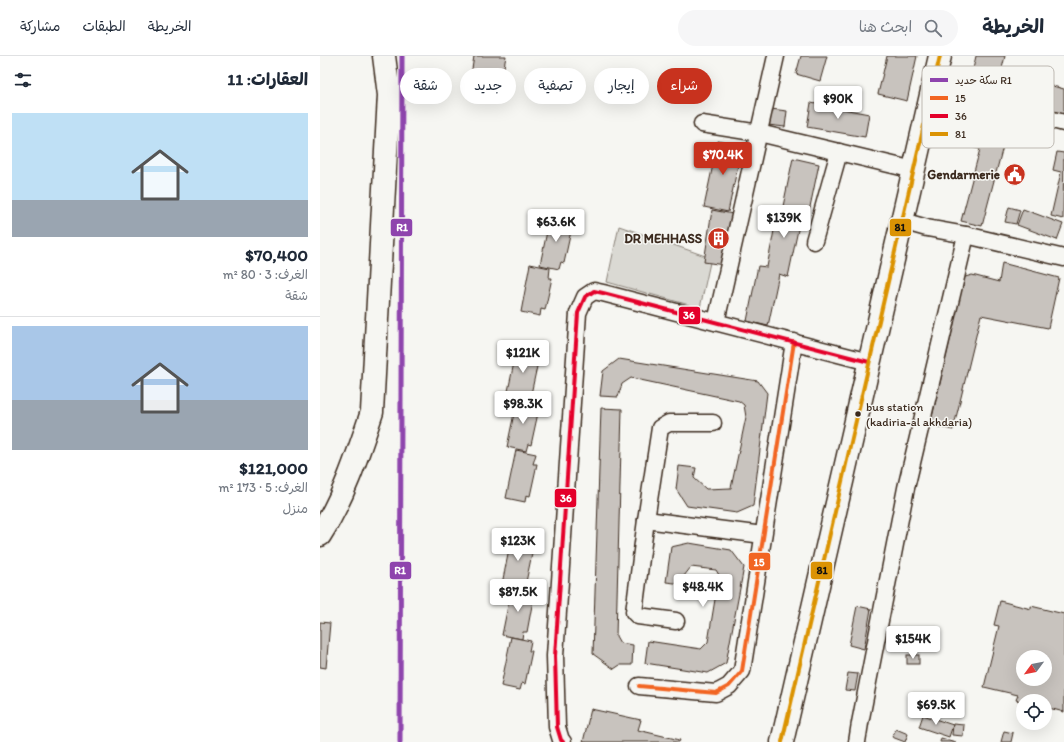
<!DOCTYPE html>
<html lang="ar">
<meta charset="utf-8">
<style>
:root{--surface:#fff;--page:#f6f6f7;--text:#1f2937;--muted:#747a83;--line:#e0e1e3;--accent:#c8321e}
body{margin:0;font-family:Itim,"Playpen Sans Arabic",sans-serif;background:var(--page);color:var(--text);direction:rtl;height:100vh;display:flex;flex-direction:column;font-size:15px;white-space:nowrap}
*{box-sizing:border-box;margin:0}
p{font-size:13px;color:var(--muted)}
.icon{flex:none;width:22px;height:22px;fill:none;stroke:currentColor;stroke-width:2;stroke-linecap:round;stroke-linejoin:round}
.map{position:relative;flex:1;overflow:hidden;direction:ltr}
.sheet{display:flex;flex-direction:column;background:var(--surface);width:320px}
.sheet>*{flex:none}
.guide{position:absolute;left:12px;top:12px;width:380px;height:36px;direction:rtl;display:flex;gap:8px}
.needle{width:26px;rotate:238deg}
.fabs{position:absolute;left:696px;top:594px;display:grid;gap:8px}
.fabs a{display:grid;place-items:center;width:36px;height:36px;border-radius:50%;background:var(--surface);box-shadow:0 4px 16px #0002;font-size:20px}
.price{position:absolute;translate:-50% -34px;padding:0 9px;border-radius:4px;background:#fff;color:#222;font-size:13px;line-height:26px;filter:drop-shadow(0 1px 2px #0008)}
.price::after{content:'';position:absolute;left:50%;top:24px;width:12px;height:9px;margin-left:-6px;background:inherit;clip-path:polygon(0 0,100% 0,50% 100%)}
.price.active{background:var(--accent);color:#fff}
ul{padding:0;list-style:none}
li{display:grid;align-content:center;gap:8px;height:212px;padding:0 12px}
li+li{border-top:1px solid var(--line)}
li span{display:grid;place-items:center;height:124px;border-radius:0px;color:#555}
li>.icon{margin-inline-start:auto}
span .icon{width:72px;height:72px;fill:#fffc;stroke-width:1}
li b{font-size:17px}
h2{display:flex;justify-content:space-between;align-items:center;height:48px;padding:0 12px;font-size:17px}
.pill{padding:0 14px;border-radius:18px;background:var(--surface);box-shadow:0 4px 16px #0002;font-size:14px;line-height:36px}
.pill.active{background:var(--accent);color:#fff}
header{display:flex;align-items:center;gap:24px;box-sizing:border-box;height:56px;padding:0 20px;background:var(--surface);border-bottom:1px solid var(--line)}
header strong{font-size:19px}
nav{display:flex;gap:22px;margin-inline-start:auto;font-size:14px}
.search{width:280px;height:36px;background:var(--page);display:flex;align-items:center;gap:10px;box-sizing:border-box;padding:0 14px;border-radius:22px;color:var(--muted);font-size:15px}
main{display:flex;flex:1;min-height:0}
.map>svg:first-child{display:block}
.green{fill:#dad9d3;stroke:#8a8278}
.building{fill:#c8c3be;stroke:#3b2a1e;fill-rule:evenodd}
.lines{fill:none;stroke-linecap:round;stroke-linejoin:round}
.minor-casing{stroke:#3b2a1e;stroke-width:19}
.secondary-casing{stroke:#3b2a1e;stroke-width:25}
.primary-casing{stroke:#3b2a1e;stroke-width:25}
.minor{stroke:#f6f6f2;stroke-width:16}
.secondary{stroke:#f6f6f2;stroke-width:22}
.primary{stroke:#f6f6f2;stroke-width:22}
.bus-1-casing{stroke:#f6f6f2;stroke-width:7}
.bus-2-casing{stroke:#f6f6f2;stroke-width:7}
.bus-3-casing{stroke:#f6f6f2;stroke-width:7}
.bus-1{stroke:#f26522;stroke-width:4}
.bus-2{stroke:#e4002b;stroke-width:4}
.bus-3{stroke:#db9304;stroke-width:4}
.rail-1-casing{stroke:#f6f6f2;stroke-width:8}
.rail-1{stroke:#8e44ad;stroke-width:5}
.bus-dot{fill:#3b2a1e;stroke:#f6f6f2;stroke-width:1.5}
.labels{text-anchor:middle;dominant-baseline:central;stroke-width:3;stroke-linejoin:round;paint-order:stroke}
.bus-label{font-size:12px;fill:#3b2a1e;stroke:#f6f6f2;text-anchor:start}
.poi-label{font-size:13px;font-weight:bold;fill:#3b2a1e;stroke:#f6f6f2;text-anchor:end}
.key{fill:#f6f6f2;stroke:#beb9b2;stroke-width:1}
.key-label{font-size:11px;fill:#3b2a1e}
.line-badge{stroke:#f6f6f2;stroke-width:1.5}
.badge-label{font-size:11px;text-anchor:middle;font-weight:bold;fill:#fff}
.pale-badge-label{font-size:11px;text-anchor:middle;font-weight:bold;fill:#111}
</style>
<header>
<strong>الخريطة</strong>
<div class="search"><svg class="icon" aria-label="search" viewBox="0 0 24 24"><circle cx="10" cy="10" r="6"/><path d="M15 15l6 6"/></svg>ابحث هنا</div>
<nav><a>الخريطة</a><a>الطبقات</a><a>مشاركة</a></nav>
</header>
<main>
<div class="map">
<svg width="744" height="686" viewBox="0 0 744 686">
<rect width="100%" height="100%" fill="#f6f6f2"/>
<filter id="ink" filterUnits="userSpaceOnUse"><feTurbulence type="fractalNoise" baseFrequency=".025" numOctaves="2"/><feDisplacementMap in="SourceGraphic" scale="8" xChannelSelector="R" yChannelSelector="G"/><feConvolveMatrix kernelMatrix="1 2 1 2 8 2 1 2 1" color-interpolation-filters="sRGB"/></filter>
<g filter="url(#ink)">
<path class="green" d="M 299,170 L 391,202 L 380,252 L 287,226 Z"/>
<g class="building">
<path d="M 154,0 L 186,0 L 179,39 L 149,33 Z"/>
<path d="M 481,0 L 507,0 L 500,25 L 476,18 Z"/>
<path d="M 567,0 L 597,0 L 587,45 L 558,38 Z"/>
<path d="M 656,0 L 685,0 L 674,46 L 647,39 Z"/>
<path d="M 687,18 L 744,33 L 744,63 L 680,46 Z"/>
<path d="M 491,47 L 549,58 L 545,81 L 487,71 Z"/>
<path d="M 451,53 L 467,55 L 465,71 L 448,69 Z"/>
<path d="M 653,71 L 686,79 L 662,170 L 641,165 L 660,93 L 647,90 Z"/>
<path d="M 398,85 L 422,90 L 408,156 L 384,151 Z"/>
<path d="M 737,96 L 744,97 L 743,163 L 731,160 L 741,116 L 733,114 Z"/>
<path d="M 473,102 L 499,108 L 486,170 L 479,169 L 468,221 L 459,218 L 448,270 L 427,265 L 438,210 L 447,211 L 457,159 L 461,160 Z"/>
<path d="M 689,151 L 700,154 L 696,168 L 685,166 Z"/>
<path d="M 703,153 L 743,168 L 737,184 L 697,169 Z"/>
<path d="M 392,154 L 413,158 L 404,209 L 384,206 Z"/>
<path d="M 230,161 L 250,165 L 248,175 L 251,175 L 244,207 L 241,206 L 239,213 L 220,209 Z"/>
<path d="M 682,207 L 739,222 L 728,272 L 661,259 L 633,374 L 610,369 L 634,267 L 642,222 L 652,219 L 679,226 Z"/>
<path d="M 210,208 L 230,212 L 229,222 L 232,222 L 225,254 L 221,253 L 220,260 L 201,256 Z"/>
<path d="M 197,292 L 217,296 L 215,306 L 218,306 L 211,338 L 208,337 L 206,344 L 187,340 Z"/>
<path d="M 299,303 L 438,325 L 447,337 L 433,450 L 417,457 L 367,450 L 356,433 L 359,410 L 376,412 L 374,422 L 386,433 L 411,432 L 426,361 L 424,349 L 419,345 L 311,322 L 302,328 L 298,341 L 280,340 L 283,315 Z"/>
<path d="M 197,343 L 217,347 L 215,357 L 218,357 L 211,389 L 208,388 L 206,395 L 187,391 Z"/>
<path d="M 281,352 L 302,353 L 296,580 L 300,587 L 313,589 L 312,609 L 300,609 L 294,613 L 273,598 Z"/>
<path d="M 196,394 L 216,398 L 213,408 L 217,408 L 210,440 L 206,439 L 205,446 L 186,442 Z"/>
<path d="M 192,479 L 212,483 L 210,494 L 213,493 L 206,526 L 203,525 L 201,532 L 182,528 Z"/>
<path d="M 369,487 L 411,494 L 424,511 L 406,607 L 388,617 L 325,607 L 328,585 L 381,593 L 388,586 L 399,519 L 396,514 L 371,511 L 364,520 L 363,528 L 346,526 L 351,491 Z"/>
<path d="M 192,530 L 212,534 L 210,544 L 213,544 L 207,576 L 203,576 L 202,583 L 182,579 Z"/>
<path d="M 680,545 L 711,553 L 711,550 L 744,558 L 744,656 L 725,651 L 725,645 L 703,645 L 703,646 L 696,644 L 698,639 L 664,631 L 679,570 L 674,569 ZM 703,601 L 725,601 L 725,623 L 703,623 Z"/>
<path d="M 537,550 L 551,553 L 544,593 L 529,589 Z"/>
<path d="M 0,566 L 10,567 L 6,612 L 0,611 Z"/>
<path d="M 191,581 L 211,585 L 209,595 L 212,595 L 205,628 L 202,627 L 200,634 L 181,630 Z"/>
<rect x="587" y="599" width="12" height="9"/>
<path d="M 528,617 L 538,618 L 535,635 L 525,634 Z"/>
<path d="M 271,653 L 321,664 L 318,674 L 360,684 L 359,686 L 263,686 Z"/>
<path d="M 603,659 L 633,669 L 629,681 L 599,671 Z"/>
<path d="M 633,668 L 644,669 L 643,680 L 632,679 Z"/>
<path d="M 576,673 L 588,678 L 585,686 L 572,681 Z"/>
<path d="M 684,675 L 693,677 L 691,686 L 681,686 Z"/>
<path d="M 621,682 L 636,686 L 620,686 Z"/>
</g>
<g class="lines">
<defs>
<g id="minor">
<path d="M 613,32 L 744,67"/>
<path d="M 382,68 L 439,77 L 594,114"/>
<path d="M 646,179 L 744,202"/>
<path d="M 494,185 L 519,96"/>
<path d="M 396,266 L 456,0"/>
<path d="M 326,464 L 443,479"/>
<path d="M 356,565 L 318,560 L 314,556 L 326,464 L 340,372 L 349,367 L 393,367"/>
<path d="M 319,630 L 396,637 L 409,630 L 422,615 L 474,286"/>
<path d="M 243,686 L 241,684 L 237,671 L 235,600 L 258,257 L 265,241 L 274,235 L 283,237 L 549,306"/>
<path d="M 537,686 L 540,667 L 586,432 L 646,179 L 607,172 L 582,165"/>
</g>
<path id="secondary" d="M 0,479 C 24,441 38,398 52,356 L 69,39 L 64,0"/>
<path id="primary" d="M 462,686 L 620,0"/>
</defs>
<use href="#minor" class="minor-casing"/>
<use href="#secondary" class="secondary-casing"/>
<use href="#primary" class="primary-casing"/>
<use href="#minor" class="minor"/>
<use href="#secondary" class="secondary"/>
<use href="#primary" class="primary"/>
<defs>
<path id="bus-1" d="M 319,630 L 396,637 L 409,630 L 422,615 L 474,286"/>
<path id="bus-2" d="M 243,686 L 241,684 L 237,671 L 235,600 L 258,257 L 265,241 L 274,235 L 283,237 L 549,306"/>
<path id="bus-3" d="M 462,686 L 620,0"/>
</defs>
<use href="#bus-1" class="bus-1-casing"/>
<use href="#bus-2" class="bus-2-casing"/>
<use href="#bus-3" class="bus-3-casing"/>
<use href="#bus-1" class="bus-1"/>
<use href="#bus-2" class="bus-2"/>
<use href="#bus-3" class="bus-3"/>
<defs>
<path id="rail-1" d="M 80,686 L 82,0"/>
</defs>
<use href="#rail-1" class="rail-1-casing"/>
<use href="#rail-1" class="rail-1"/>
</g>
</g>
<defs>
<symbol id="civic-disc" viewBox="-11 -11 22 22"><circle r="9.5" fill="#c8321e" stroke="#f6f6f2"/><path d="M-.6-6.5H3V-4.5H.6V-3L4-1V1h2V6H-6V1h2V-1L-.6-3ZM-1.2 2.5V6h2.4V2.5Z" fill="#fff"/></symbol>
<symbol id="building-disc" viewBox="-11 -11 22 22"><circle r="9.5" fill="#c8321e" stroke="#f6f6f2"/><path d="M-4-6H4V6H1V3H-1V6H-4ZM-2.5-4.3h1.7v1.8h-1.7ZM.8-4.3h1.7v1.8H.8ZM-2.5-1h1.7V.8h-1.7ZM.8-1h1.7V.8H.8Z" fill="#fff"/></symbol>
</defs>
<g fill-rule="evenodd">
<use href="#civic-disc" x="682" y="106" width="25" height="25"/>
<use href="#building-disc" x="386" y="170" width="25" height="25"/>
</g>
<circle class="bus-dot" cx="538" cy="358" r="3.5"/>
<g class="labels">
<g class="bus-label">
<text x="546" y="351">bus station<tspan x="546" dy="15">(kadiria-al akhdaria)</tspan></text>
</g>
<g class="poi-label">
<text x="680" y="118">Gendarmerie</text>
<text x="382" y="182">DR MEHHASS</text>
</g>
</g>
<rect x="602" y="10" width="132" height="82" rx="6" class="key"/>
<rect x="610" y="22" width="18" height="4" fill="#8e44ad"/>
<rect x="610" y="40" width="18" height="4" fill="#f26522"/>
<rect x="610" y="58" width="18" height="4" fill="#e4002b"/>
<rect x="610" y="76" width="18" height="4" fill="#db9304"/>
<g class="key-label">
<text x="635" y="28">سكة حديد R1</text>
<text x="635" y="46">15</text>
<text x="635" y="64">36</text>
<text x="635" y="82">81</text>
</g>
<g class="line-badge">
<rect x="70" y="162" width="23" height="19" rx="4" fill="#8e44ad"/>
<rect x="569" y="162" width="23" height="19" rx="4" fill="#db9304"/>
<rect x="358" y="250" width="23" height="19" rx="4" fill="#e4002b"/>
<rect x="234" y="432" width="23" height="20" rx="4" fill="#e4002b"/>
<rect x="428" y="496" width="23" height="19" rx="4" fill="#f26522"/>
<rect x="69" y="505" width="23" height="19" rx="4" fill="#8e44ad"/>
<rect x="490" y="505" width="23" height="19" rx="4" fill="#db9304"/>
</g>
<g class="badge-label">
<text x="82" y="175">R1</text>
<text x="369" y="263">36</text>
<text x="246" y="446">36</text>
<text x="439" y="510">15</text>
<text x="80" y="518">R1</text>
</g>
<g class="pale-badge-label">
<text x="580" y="175">81</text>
<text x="502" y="518">81</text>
</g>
</svg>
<div class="fabs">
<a><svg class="needle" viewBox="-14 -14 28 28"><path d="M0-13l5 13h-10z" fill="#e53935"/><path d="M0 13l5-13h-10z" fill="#747a83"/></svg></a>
<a><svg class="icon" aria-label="locate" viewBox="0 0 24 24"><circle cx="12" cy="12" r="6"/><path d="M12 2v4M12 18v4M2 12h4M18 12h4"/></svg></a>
</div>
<b class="price" style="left:518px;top:64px">$90K</b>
<b class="price active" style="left:403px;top:120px">$70.4K</b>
<b class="price" style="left:464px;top:183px">$139K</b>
<b class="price" style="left:236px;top:187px">$63.6K</b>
<b class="price" style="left:203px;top:318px">$121K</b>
<b class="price" style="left:203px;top:369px">$98.3K</b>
<b class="price" style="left:198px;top:506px">$123K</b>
<b class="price" style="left:383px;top:552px">$48.4K</b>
<b class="price" style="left:198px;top:557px">$87.5K</b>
<b class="price" style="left:593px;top:604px">$154K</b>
<b class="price" style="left:616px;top:670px">$69.5K</b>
<div class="guide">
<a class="pill active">شراء</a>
<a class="pill">إيجار</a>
<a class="pill">تصفية</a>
<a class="pill">جديد</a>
<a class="pill">شقة</a>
</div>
</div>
<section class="sheet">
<h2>العقارات: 11<svg class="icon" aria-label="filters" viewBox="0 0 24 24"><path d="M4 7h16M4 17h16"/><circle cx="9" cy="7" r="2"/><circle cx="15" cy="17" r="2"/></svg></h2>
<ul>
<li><span style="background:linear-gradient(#bfe0f5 70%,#9aa5b1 0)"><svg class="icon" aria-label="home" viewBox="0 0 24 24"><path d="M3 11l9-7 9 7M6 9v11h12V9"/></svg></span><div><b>$70,400</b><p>الغرف: 3 · 80 m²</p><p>شقة</p></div></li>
<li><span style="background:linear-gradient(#a9c7e8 60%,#9aa5b1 0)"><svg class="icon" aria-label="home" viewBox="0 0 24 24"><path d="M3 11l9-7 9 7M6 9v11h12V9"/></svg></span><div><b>$121,000</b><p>الغرف: 5 · 173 m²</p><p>منزل</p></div></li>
</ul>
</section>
</main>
